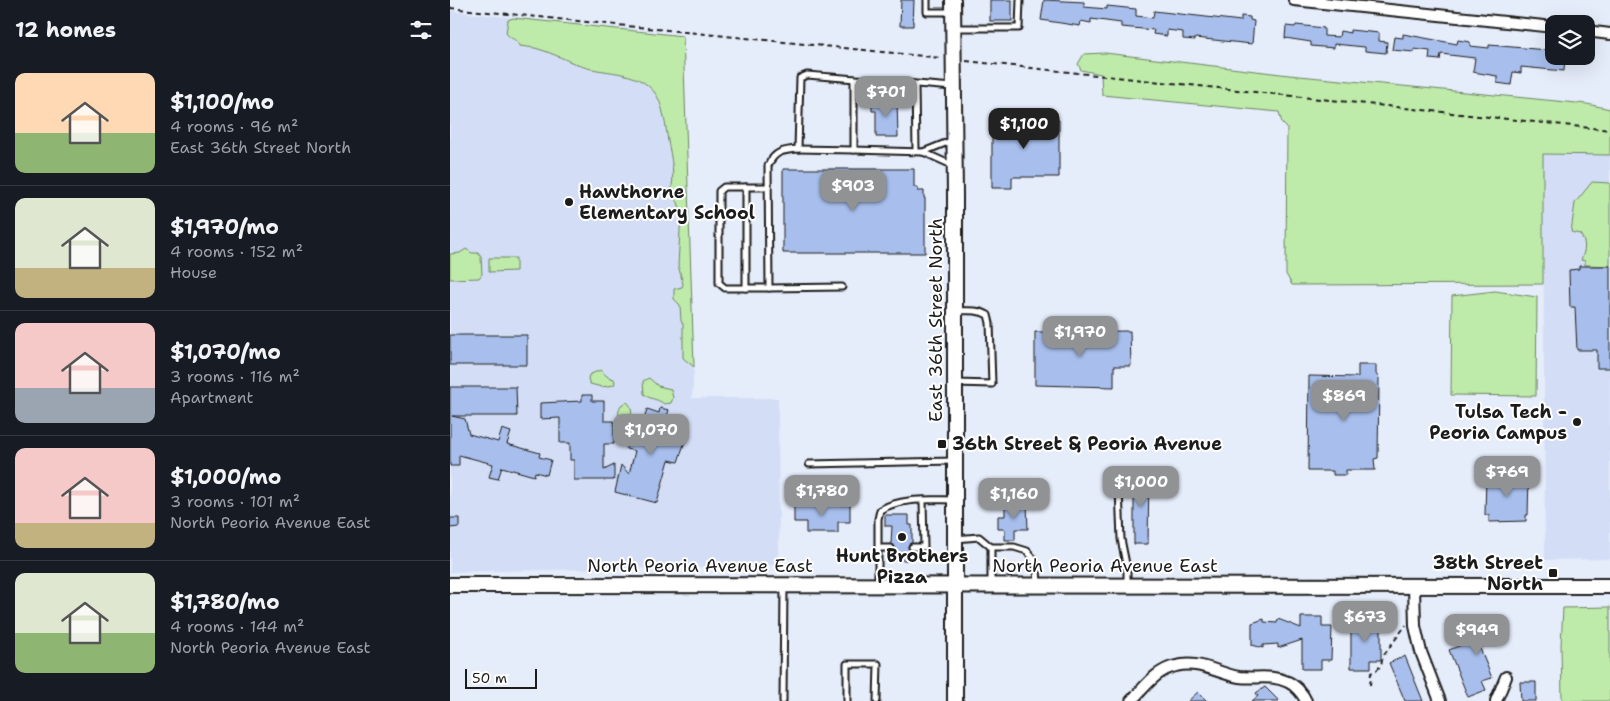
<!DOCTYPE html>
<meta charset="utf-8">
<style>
:root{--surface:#171b24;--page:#242831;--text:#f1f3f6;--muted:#9ea1a6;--line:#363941;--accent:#919294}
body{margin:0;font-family:"Shantell Sans",sans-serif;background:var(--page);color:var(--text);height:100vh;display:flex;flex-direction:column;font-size:19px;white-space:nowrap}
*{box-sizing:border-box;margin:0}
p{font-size:16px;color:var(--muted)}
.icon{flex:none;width:28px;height:28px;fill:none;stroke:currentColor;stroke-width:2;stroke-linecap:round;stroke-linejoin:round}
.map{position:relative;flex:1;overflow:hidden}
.side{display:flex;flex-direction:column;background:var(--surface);width:450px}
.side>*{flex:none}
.tools{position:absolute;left:1095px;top:15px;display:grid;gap:10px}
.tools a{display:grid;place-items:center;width:50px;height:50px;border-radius:10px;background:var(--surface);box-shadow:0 5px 20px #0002;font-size:25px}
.scale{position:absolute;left:15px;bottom:12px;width:72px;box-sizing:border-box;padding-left:5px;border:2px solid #1c1c1c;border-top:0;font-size:14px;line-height:18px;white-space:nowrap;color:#1c1c1c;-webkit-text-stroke:4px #fff;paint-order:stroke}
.price{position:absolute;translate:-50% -42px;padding:0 11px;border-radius:10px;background:var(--accent);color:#fff;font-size:16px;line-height:32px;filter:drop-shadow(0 1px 2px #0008)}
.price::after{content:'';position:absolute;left:50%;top:30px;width:15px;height:11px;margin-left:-8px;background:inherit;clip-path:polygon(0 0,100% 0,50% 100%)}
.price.current{background:#222;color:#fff}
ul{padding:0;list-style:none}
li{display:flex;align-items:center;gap:15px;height:125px;padding:0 15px}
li+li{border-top:1px solid var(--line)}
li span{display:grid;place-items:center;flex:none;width:140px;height:100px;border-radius:10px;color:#555}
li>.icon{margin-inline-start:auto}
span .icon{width:60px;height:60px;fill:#fffc;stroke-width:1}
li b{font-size:21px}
h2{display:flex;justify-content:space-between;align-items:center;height:60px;padding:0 15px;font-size:21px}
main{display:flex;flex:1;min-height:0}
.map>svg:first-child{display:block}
.built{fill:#d3def6}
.green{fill:#beeba9;stroke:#6d8462}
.building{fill:#a8bfed;stroke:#1c1c1c}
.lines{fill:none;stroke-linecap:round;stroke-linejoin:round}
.service-casing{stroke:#1c1c1c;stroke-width:9}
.minor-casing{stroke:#1c1c1c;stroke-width:14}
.secondary-casing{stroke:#1c1c1c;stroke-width:18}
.path{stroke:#1c1c1c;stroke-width:2;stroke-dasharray:5 4;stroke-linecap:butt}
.service{stroke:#fff;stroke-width:5}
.minor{stroke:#fff;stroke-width:10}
.secondary{stroke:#fff;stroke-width:14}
.poi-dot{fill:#1c1c1c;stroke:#fff;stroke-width:2}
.labels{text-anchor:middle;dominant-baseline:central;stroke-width:4;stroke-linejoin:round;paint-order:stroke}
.poi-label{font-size:18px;font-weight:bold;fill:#1c1c1c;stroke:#fff;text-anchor:start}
.street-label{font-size:18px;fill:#1c1c1c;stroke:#fff}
</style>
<main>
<section class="side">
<h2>12 homes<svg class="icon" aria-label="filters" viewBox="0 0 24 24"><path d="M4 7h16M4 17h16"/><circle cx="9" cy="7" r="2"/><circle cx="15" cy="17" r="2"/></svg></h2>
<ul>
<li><span style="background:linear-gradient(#ffd9b3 60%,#8fb573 0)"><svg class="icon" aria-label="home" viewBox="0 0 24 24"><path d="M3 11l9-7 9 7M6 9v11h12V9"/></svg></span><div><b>$1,100/mo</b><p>4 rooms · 96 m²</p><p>East 36th Street North</p></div></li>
<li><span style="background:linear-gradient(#dfe7d0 70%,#c2b280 0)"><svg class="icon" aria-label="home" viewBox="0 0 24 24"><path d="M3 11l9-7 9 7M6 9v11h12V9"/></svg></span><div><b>$1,970/mo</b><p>4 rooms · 152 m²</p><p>House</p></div></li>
<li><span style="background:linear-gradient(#f6c9c9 65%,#9aa5b1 0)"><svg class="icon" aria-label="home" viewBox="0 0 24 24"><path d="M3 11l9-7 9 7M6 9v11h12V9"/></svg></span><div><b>$1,070/mo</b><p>3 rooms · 116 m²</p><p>Apartment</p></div></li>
<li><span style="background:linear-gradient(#f6c9c9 75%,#c2b280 0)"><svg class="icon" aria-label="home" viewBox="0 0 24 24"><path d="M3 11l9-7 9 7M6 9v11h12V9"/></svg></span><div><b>$1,000/mo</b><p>3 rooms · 101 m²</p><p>North Peoria Avenue East</p></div></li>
<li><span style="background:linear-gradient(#dfe7d0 60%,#8fb573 0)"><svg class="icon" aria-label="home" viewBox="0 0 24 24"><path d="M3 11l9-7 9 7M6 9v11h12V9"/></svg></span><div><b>$1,780/mo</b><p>4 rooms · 144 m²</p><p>North Peoria Avenue East</p></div></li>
</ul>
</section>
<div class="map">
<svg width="1160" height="701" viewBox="0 0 1160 701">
<rect width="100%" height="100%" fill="#e5ecfa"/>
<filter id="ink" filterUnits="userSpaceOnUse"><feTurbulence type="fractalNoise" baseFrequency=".02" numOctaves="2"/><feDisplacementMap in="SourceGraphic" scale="10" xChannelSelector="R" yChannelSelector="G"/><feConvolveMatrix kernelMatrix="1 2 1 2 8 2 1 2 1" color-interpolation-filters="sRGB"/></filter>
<g filter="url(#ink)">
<g class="built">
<path d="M 0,11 L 233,36 L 244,367 L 242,398 L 328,398 L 329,565 L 0,572 Z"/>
<path d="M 1093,154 L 1160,155 L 1160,559 L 1095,560 Z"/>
</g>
<g class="green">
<path d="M 63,18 L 233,36 L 244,367 L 233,358 L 233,324 L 231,321 L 230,305 L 224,299 L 224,289 L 232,287 L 233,284 L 228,265 L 231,213 L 228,202 L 221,196 L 220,193 C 226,179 221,156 218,141 C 216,128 213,103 205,93 C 186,68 153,75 128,65 C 114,59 100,52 85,48 C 80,47 75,47 70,46 C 67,39 60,39 56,33 L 58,20 Z"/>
<path d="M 655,53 L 839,75 L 1137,104 L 1160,109 L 1160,155 L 1093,154 L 1093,284 L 842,285 L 836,274 L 836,265 L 837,128 L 832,123 L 829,112 L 652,95 L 651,74 L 631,70 L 628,64 L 634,54 Z"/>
<path d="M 1142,182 L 1160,183 L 1160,266 L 1135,265 L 1135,261 L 1131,260 C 1135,250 1137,244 1130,234 L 1121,232 L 1125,203 Z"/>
<path d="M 16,249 L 22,253 L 28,253 L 31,257 L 32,274 L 29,278 L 0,279 L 0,254 L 10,253 Z"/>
<path d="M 39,258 L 66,258 L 66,271 L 39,272 Z"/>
<path d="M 1045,291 L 1087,297 L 1086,396 L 1001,395 L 1002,296 Z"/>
<path d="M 150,370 L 158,377 L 164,379 L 165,382 L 164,385 L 152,387 L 140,384 L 138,379 L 139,375 Z"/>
<path d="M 199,378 L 208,386 L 221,389 L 223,398 L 221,403 L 214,404 C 207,398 200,400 194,394 L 193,381 Z"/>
<path d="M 177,402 C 183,407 183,416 178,422 L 174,424 C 168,419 167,412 171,405 Z"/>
<path d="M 1160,607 L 1160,701 L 1112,701 L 1111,645 L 1113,608 Z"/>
</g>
<g class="building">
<path d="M 451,0 L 464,0 L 463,26 L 450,26 Z"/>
<rect x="540" y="0" width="22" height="21"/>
<path d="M 594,0 L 634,2 L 634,7 L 657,9 L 657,6 L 686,9 L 686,16 L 703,18 L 704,11 L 791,21 L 791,16 L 800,17 L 800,20 L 804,21 L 802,44 L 745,38 L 745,40 L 733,39 L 733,32 L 717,30 L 717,36 L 703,34 L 704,30 L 671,27 L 671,23 L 641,19 L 641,23 L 631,21 L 630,26 L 591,20 Z"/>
<path d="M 846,25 L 874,28 L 874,36 L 889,37 L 890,31 L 900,33 L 900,30 L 929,33 L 929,41 L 937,42 L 936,53 L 915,51 L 915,47 L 884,44 L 884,48 L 861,46 L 861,42 L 835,38 L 836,26 L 845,27 Z"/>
<path d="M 953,34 L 1007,44 L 1008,40 L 1020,42 L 1020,46 L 1039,48 L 1039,45 L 1097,50 L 1096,54 L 1104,55 L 1104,56 L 1115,56 L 1114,71 L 1071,67 L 1071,73 L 1063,72 L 1061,85 L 1047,83 L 1047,76 L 1023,72 L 1025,58 L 991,54 L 990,60 L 979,59 L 980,51 L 964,49 L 964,52 L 942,50 L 944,37 L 953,38 Z"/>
<path d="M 422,100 L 447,100 L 448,137 L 426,137 L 426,111 L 422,111 Z"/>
<path d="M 542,120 L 609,120 L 609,177 L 562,177 L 562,188 L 542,188 Z"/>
<path d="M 333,169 L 464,169 L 464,187 L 468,187 L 468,191 L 474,191 L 474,198 L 475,198 L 475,253 L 333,253 Z"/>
<path d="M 1129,266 L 1160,266 L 1160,368 L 1147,368 L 1147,350 L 1127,350 L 1125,307 L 1120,307 L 1119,270 L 1129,269 Z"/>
<path d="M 680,331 L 681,366 L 664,366 L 664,387 L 585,385 L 585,332 Z"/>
<rect x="0" y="335" width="77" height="30"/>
<path d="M 908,365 L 926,365 L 926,374 L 929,378 L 928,458 L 924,459 L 925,470 L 896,470 L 896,475 L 883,475 L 883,471 L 858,471 L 859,376 L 908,377 Z"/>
<path d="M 0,387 L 66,387 L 67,416 L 2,416 L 15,419 L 19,434 L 48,442 L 52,429 L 61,432 L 57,444 L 90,453 L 89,457 L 101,460 L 97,475 L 85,472 L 84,476 L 52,467 L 48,479 L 39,477 L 43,464 L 9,455 L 9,466 L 0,466 Z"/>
<path d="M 132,395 L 142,395 L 142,401 L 154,401 L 154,421 L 164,421 L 164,444 L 154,444 L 154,470 L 164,465 L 164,480 L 124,480 L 124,460 L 120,460 L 120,443 L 110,443 L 110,418 L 90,419 L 90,403 L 132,401 Z"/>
<path d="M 210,408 L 219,410 L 217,416 L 230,419 L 225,438 L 235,441 L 228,462 L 219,460 L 207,503 L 165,492 L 171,465 L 179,474 L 185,451 L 176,449 L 181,427 L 191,430 L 197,409 L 209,413 Z"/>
<path d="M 684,472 L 699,472 L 698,544 L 684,544 Z"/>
<path d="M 1036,475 L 1079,475 L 1078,515 L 1076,515 L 1076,521 L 1039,522 L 1039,515 L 1035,515 Z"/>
<path d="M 577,504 L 578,529 L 565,529 L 565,540 L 555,540 L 555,529 L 548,529 L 548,516 L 555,516 L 555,505 Z"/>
<path d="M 344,505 L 400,505 L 400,522 L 388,522 L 388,533 L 356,533 L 356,522 L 344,522 Z"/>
<path d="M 435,515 L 459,515 L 459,525 L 462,525 L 462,543 L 459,544 L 458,547 L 462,551 L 462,560 L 441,560 L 441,552 L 444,551 L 445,548 L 441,544 L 442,526 L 435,526 Z"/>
<path d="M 0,518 L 9,518 L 9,527 L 0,528 Z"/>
<path d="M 851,617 L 872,617 L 872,627 L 882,627 L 881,660 L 871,660 L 871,669 L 852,669 L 852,640 L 828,648 L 828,644 L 813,645 L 813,648 L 802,645 L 802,623 L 814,619 L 814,622 L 827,623 L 828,619 L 851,628 Z"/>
<path d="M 901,617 L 921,617 L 921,627 L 931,627 L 931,660 L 921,660 L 921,668 L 901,668 Z"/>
<path d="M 1049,618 L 1052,628 L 1055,627 L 1048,646 L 1029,646 L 1042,678 L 1032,681 L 1036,690 L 1018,697 L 999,650 L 1045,631 L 1023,629 L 1028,619 Z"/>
<path d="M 955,656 L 973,701 L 955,701 L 939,663 Z"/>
<path d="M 1070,682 L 1086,682 L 1086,701 L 1071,701 Z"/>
<path d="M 815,687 L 829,701 L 802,701 L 808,696 L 806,693 Z"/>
<path d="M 748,692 L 757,701 L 738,701 Z"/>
</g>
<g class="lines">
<defs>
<g id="service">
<path d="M 477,0 L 477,12 L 502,12"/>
<path d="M 504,28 L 569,28 L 570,0"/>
<path d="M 465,85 L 466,151"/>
<path d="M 348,149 L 404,150 L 404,79"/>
<path d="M 404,150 L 473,152 L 504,166"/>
<path d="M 473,152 L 503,140"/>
<path d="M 296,187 L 296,288"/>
<path d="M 318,187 L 274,187 L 269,191 L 269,283 L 275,288 L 319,288"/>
<path d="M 392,287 L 319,288 L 318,166 C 324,151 334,150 348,149 L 350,78 L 357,75 L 503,87"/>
<path d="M 505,311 C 516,311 528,309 538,315 L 540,323 L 542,384 L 506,383"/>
<path d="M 359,464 L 504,461"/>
<path d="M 669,489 L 671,539 L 677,569 L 677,585"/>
<path d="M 505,539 L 529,537 L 541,547 L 564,547 L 577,551 L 583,558 L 587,569 L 588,584"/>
<path d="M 462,547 L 474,547 L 473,500"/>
<path d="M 428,548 L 441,548"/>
<path d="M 428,583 L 428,519 L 430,510 C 451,497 480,500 504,500"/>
<path d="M 541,584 L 541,547"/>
<path d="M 333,701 L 334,585"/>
<path d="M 397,701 L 397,664 L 428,664 L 427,701"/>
</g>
<g id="minor">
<path d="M 844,0 L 1104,27"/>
<path d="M 1136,31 L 1160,34"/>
<path d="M 964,586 L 965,626 L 971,652 L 990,701"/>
<path d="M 681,701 C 695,687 706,670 726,666 C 749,660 767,673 789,677 C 806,679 821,674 838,682 C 845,685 853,694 856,701"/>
<path d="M 1046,701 L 1056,677"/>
</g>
<g id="secondary">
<path d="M 503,0 L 505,196 L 505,701"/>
<path d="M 0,585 L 1160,586"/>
</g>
</defs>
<use href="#service" class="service-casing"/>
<use href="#minor" class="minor-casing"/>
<use href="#secondary" class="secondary-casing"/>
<g class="path">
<path d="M 0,8 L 492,58"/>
<path d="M 516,61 L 1160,130"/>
<path d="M 920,685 L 921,673 L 927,670 L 931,665 L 933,656 L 956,625"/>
</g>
<use href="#service" class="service"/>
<use href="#minor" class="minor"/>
<use href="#secondary" class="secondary"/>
</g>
</g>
<g class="poi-dot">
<circle cx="119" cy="202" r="5"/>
<circle cx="1127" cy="422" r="5"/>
<rect x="487" y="439" width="10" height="10" rx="2.5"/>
<circle cx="452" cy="537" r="5"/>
<rect x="1098" y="568" width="10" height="10" rx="2.5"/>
</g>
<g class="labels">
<g class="poi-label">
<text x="129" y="192">Hawthorne<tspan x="129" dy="21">Elementary School</tspan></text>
<text x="1117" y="412" text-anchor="end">Tulsa Tech -<tspan x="1117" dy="21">Peoria Campus</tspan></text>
<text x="502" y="444">36th Street &amp; Peoria Avenue</text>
<text x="452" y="556" text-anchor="middle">Hunt Brothers<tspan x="452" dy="21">Pizza</tspan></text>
<text x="1093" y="563" text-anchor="end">38th Street<tspan x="1093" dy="21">North</tspan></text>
</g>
<g class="street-label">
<text transform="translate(486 320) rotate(-90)">East 36th Street North</text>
<text x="250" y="566">North Peoria Avenue East</text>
<text x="655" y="566">North Peoria Avenue East</text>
</g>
</g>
</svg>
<div class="tools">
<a><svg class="icon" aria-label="layers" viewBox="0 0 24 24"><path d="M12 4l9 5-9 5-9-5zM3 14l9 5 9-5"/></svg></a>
</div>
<div class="scale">50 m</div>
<b class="price" style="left:436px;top:118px">$701</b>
<b class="price current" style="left:574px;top:150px">$1,100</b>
<b class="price" style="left:403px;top:212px">$903</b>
<b class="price" style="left:630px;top:358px">$1,970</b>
<b class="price" style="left:894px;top:422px">$869</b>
<b class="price" style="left:201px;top:456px">$1,070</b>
<b class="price" style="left:1057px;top:498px">$769</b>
<b class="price" style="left:691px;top:508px">$1,000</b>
<b class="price" style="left:372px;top:517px">$1,780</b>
<b class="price" style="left:564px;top:520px">$1,160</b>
<b class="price" style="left:915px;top:643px">$673</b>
<b class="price" style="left:1027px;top:656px">$949</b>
</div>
</main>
